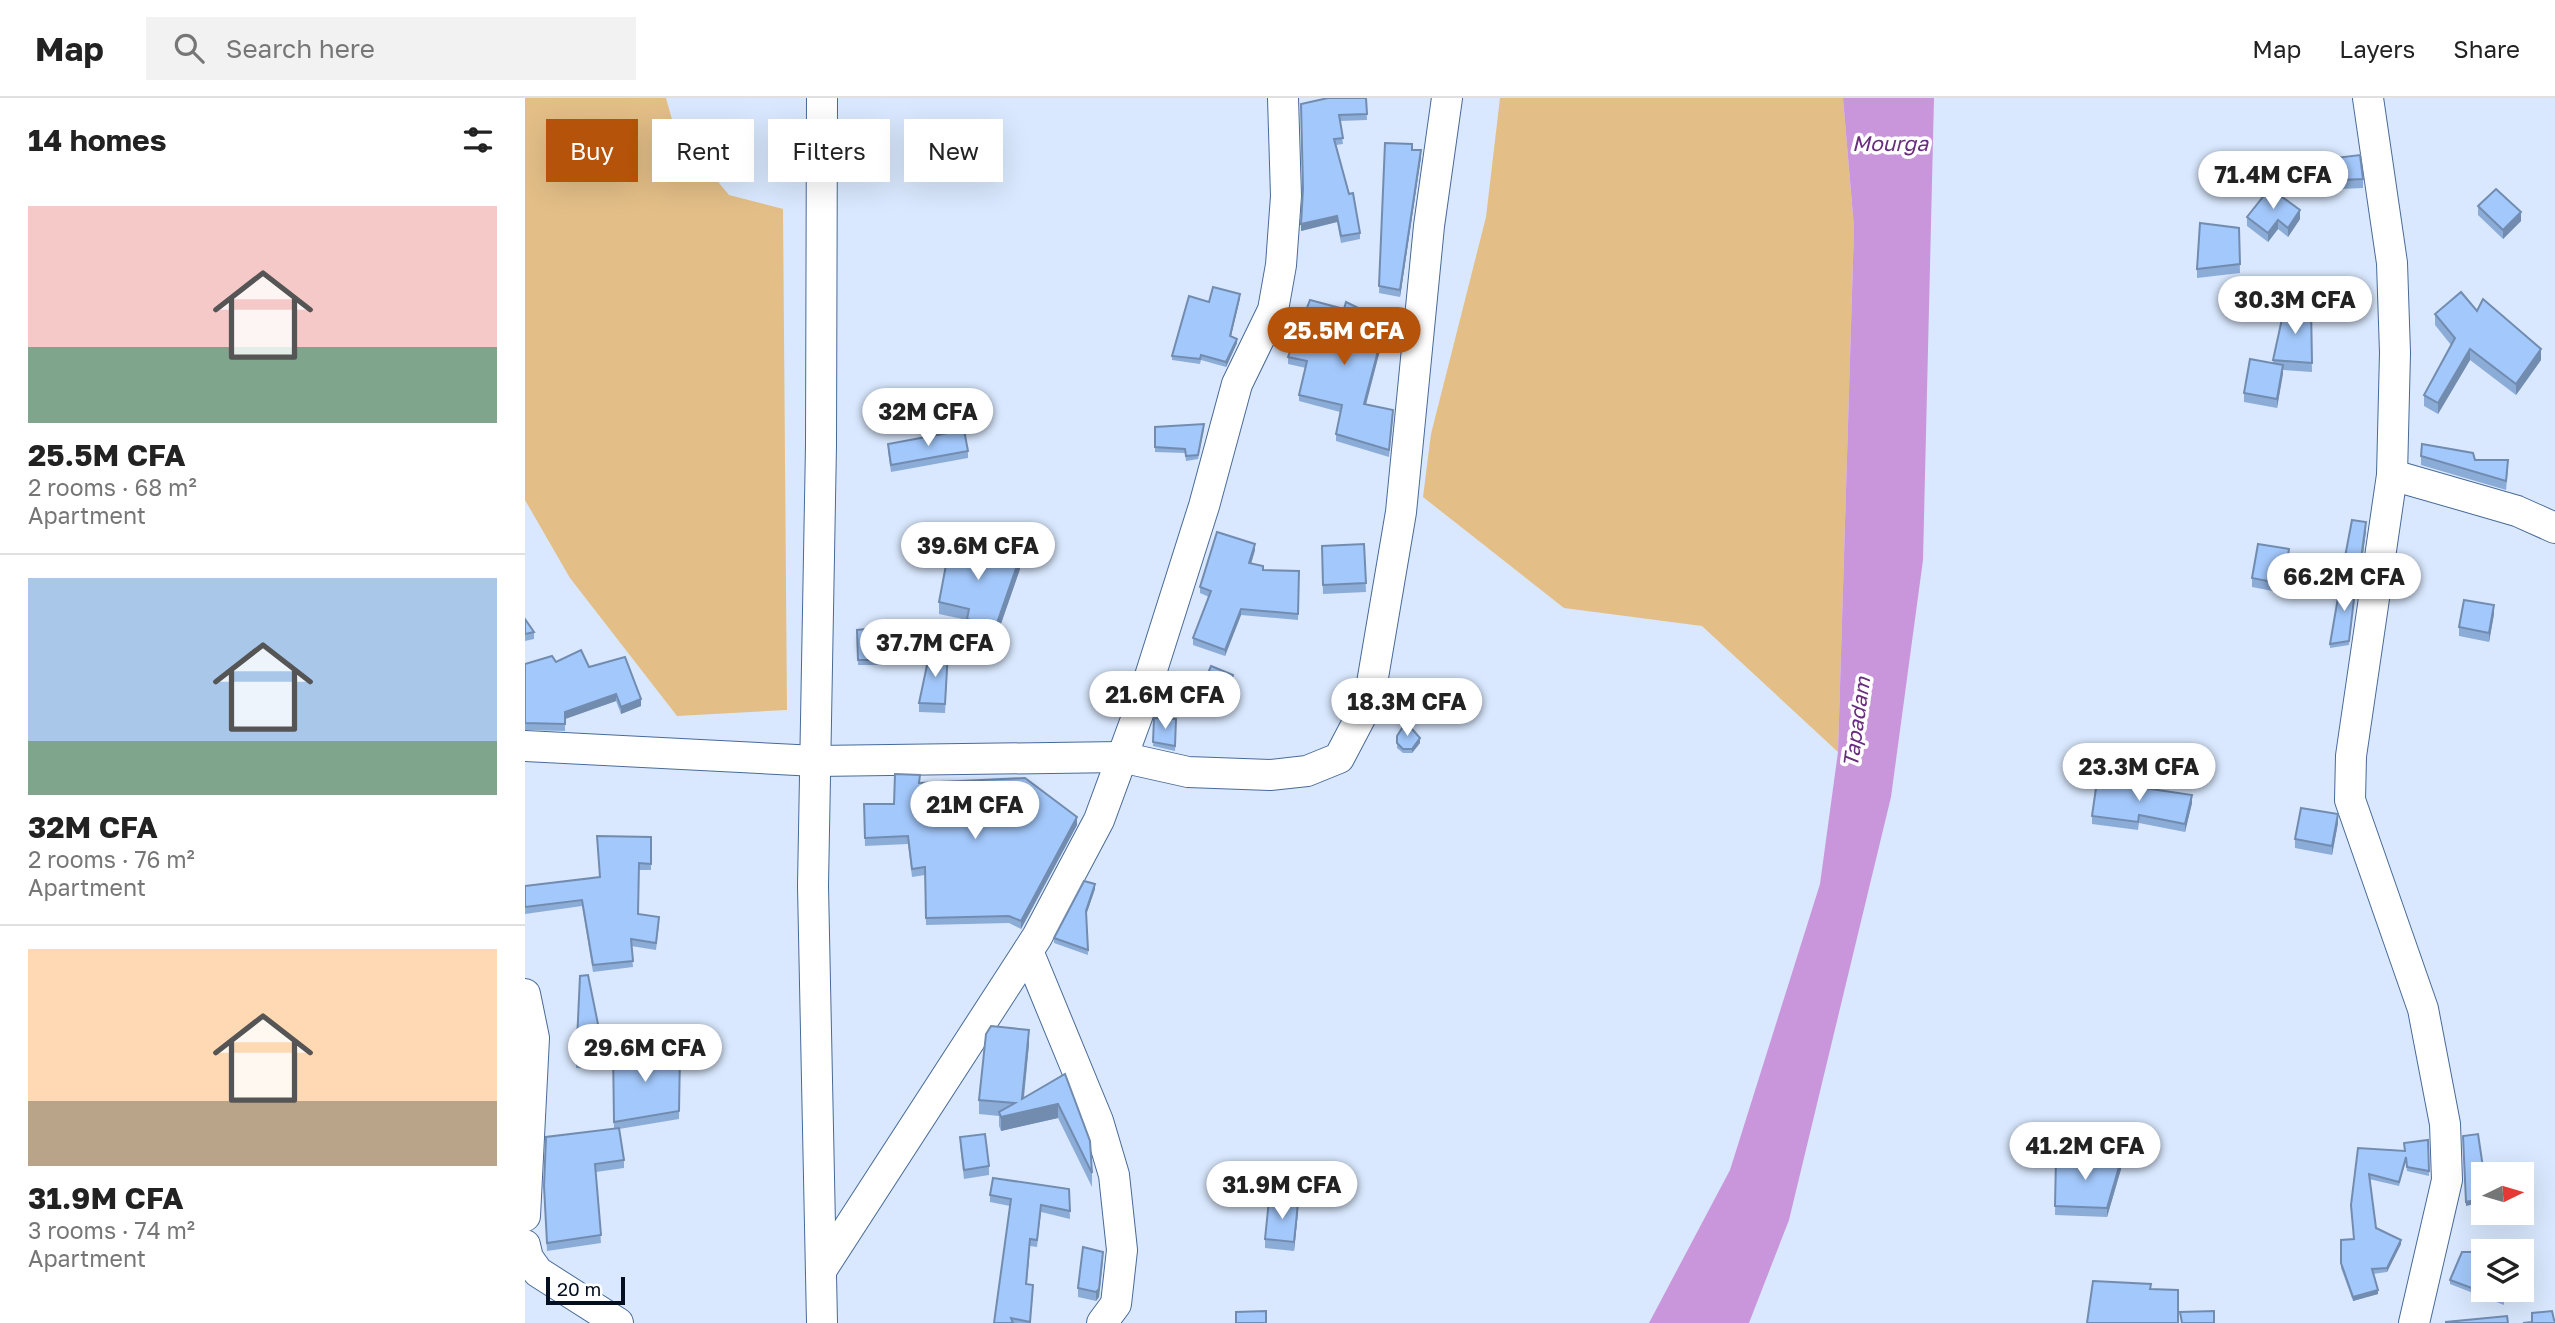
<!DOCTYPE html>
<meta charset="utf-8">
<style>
:root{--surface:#fff;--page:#f2f2f2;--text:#222;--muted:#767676;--line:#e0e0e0;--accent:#b45309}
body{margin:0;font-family:"Golos Text",sans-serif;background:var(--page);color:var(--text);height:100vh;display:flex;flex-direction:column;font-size:26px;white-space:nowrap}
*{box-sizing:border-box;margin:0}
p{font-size:23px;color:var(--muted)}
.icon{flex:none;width:38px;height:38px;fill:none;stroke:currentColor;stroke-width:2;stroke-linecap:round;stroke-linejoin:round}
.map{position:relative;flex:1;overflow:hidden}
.drawer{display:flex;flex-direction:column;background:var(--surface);width:525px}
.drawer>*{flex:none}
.hud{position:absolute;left:21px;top:21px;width:665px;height:63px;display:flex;gap:14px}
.needle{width:46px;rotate:85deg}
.buttons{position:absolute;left:1946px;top:1064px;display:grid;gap:14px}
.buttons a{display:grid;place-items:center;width:63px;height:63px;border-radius:0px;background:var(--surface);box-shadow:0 7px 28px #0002;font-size:35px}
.scale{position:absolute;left:21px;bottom:18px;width:79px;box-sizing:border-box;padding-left:7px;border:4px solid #030e20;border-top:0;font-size:19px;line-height:24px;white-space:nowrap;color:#030e20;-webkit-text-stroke:5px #fff;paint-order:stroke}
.price{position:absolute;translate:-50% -60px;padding:0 16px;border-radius:24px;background:#fff;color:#222;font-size:23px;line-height:46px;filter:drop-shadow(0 2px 4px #0008)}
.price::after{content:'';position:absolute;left:50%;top:42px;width:21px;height:16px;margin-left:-10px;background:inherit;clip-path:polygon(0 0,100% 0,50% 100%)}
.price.current{background:var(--accent);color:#fff}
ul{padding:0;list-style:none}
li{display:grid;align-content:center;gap:14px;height:371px;padding:0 28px}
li+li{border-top:2px solid var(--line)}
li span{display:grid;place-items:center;height:217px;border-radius:0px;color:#555}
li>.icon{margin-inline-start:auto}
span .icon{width:126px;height:126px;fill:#fffc;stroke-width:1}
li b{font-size:30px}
h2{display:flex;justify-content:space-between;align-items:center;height:84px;padding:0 28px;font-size:30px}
.chip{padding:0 24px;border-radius:0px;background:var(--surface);box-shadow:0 7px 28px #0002;font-size:24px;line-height:63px}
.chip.current{background:var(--accent);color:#fff}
header{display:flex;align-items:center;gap:42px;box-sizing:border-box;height:98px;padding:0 35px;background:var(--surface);border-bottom:2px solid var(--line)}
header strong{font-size:33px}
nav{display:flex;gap:38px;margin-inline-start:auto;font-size:24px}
.search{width:490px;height:63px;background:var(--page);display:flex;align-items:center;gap:18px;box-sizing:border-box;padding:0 24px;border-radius:0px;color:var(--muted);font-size:26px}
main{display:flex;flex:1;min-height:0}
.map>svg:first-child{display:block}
.green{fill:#e3be87}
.water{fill:#c996dc}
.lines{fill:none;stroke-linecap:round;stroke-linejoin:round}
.street-casing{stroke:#486a98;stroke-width:32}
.street{stroke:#fff;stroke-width:30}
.wall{fill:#8cacd8}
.shaded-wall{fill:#728cb0}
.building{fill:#a3c8fb;stroke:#728cb0;stroke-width:2}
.labels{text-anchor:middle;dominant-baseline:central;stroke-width:7;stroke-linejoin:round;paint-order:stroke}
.water-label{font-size:21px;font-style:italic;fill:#692c7e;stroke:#fff}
</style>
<header>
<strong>Map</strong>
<div class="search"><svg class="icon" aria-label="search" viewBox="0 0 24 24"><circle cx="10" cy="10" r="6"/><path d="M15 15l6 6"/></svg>Search here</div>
<nav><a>Map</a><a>Layers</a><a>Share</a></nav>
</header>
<main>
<section class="drawer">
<h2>14 homes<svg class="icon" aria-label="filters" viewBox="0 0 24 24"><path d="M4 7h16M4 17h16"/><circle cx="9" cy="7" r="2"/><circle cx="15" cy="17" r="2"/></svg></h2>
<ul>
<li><span style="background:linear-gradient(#f6c9c9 65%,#7fa58c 0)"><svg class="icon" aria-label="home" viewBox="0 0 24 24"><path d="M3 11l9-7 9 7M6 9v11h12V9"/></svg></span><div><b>25.5M CFA</b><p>2 rooms · 68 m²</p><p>Apartment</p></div></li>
<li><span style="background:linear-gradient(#a9c7e8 75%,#7fa58c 0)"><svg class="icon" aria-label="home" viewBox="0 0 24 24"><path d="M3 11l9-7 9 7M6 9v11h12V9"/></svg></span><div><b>32M CFA</b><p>2 rooms · 76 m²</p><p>Apartment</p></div></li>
<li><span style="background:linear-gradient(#ffd9b3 70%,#b9a48a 0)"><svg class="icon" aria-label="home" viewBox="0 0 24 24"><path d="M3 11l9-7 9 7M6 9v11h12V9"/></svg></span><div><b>31.9M CFA</b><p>3 rooms · 74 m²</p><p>Apartment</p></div></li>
</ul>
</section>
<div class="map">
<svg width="2030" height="1225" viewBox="0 0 2030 1225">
<rect width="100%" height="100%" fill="#d9e8fe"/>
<g class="green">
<path d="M 0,0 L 141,0 L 150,32 L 204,97 L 258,111 L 262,612 L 152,618 L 45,480 L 0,402 Z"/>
<path d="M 975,0 L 1318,0 L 1329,130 L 1313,654 L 1177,528 L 1039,510 L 898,399 L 906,336 L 961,119 Z"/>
</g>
<path class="water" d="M 1318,0 L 1409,0 L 1398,462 L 1366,699 L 1264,1122 L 1224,1225 L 1124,1225 L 1205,1072 L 1295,786 L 1313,654 L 1329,130 Z"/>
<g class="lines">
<defs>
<g id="street">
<path d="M 297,0 L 296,347 L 288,788 L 297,1225"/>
<path d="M 1843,0 L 1867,165 L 1870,255 L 1867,377 L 1826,658 L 1825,702 L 1898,911 L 1920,1026 L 1922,1082 L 1889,1225"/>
<path d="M 1867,377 L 1992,413 L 2030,430"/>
<path d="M 0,648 L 291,663 L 596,659 L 663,674 L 745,677 L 782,673 L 814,660 L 844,603 L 876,414 L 904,128 L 922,0"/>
<path d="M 503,853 L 573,1023 L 589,1077 L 597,1152 L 591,1206 L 577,1225"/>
<path d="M 0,896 L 9,940 L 0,1118"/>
<path d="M 0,1147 L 3,1160 L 13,1174 L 93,1225"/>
<path d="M 297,1171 L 512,839 L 574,722 L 613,616 L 679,408 L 712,286 L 748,212 L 756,167 L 761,98 L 758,0"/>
</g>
</defs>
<use href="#street" class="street-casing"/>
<use href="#street" class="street"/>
</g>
<g class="wall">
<path d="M 841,0 L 842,22 L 815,23 L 818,46 L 811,47 L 835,135 L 835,141 L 816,145 L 812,124 L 776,133 L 778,93 L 776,6 Z"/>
<path d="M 860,45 L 887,52 L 896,59 L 875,199 L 854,195 Z"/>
<path d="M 1728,70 L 1838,81 L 1838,90 L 1751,94 L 1775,121 L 1763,139 L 1753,131 L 1743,144 L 1722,128 L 1722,119 L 1742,94 L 1729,95 Z"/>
<path d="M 1953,108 L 1996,123 L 1978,141 L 1953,117 Z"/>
<path d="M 1714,130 L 1715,175 L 1672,180 L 1672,171 Z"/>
<path d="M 715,200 L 706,238 L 712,245 L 701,269 L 676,262 L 675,266 L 647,262 L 647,258 L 684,204 Z"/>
<path d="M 1786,209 L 1787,274 L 1758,272 L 1752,310 L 1719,304 L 1719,295 L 1748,266 L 1748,262 Z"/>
<path d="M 1952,213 L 2016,262 L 1991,297 L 1945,262 L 1913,316 L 1899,308 L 1899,297 L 1926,247 L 1910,227 L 1910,216 Z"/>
<path d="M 866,233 L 854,256 L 841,307 L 868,319 L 864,359 L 811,343 L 811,336 L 815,314 L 774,303 L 774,297 L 781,270 L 763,266 L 763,259 Z"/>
<path d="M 630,329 L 679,331 L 673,361 L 661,363 L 660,355 L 630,354 Z"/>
<path d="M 363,346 L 443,353 L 443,360 L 366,374 L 363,353 Z"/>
<path d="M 1896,358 L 1950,362 L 1983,371 L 1981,392 L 1896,367 Z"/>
<path d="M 1841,433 L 1836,470 L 1820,468 L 1820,459 Z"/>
<path d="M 839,446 L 841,494 L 798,496 L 797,448 Z"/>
<path d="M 730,452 L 726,466 L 738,472 L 774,473 L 773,522 L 716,517 L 700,558 L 668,547 L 668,540 L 684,499 L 675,495 L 675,489 Z"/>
<path d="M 1764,460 L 1758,495 L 1727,489 L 1727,480 Z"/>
<path d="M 495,471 L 471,540 L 442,533 L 442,522 L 414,516 L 414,504 Z"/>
<path d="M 1831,484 L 1824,547 L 1805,550 L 1805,546 Z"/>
<path d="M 1969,516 L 1964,544 L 1934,538 L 1934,529 Z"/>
<path d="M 0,521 L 9,534 L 9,541 L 0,543 Z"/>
<path d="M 371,528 L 372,567 L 333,567 L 332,532 Z"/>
<path d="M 423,562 L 420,615 L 394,614 L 394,605 Z"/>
<path d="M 31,564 L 64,569 L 116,608 L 96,616 L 91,603 L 40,621 L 40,633 L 0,632 L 0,566 Z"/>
<path d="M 708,581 L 701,599 L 678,592 L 678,587 Z"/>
<path d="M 629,620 L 651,621 L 650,653 L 628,648 Z"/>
<path d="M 872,638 L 895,645 L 887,655 L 878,655 L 872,650 Z"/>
<path d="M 395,685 L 552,727 L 496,831 L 484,825 L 401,827 L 400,777 L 387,779 L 383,746 L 340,748 L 339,706 L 369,706 Z"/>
<path d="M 1667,705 L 1660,734 L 1614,725 L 1613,732 L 1567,726 L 1567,718 Z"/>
<path d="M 1813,725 L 1807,757 L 1770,750 L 1770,741 Z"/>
<path d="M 126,739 L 126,772 L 114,772 L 113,816 L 134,826 L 131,852 L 106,848 L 108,869 L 68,874 L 57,808 L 0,816 L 0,788 L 74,779 Z"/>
<path d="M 570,791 L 561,817 L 563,857 L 529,845 L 529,840 Z"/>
<path d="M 55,878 L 75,936 L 80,941 L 75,971 L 51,970 Z"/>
<path d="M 504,946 L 499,1000 L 540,976 L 567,1075 L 567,1089 L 533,1020 L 476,1033 L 474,1028 L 474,1018 L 454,1016 L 454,1002 Z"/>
<path d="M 88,951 L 155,956 L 154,1021 L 94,1031 L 99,1062 L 99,1070 L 71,1074 L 76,1145 L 22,1153 L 19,1088 L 89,1031 Z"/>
<path d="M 435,1039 L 464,1068 L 464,1077 L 439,1081 L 435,1047 Z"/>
<path d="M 1903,1042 L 1904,1078 L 1882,1073 L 1881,1063 L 1874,1088 L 1844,1081 L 1851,1130 L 1876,1146 L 1862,1174 L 1848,1176 L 1853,1196 L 1828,1203 L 1816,1170 L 1816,1142 L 1829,1141 L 1833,1050 L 1879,1053 Z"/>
<path d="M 1531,1060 L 1596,1071 L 1582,1119 L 1530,1117 Z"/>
<path d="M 544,1091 L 545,1121 L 516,1114 L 512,1149 L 505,1148 L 502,1186 L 508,1195 L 505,1225 L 469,1225 L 485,1108 L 465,1104 L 465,1097 Z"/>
<path d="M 773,1114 L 769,1153 L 740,1150 L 740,1141 Z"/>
<path d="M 578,1163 L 574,1199 L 571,1203 L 553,1199 L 553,1190 Z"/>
<path d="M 1925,1182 L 1979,1202 L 1979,1207 L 1925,1186 Z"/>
</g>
<g class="shaded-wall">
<path d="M 896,52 L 896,59 L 875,199 L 875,192 Z"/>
<path d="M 1775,112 L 1775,121 L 1763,139 L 1763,130 Z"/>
<path d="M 1996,114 L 1996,123 L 1978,141 L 1978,132 Z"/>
<path d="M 812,118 L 812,124 L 776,133 L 776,126 Z"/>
<path d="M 1753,122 L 1753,131 L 1743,144 L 1743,135 Z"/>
<path d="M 715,196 L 715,200 L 705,242 L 705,238 Z"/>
<path d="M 866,226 L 866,233 L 854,256 L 839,313 L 839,306 L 854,249 Z"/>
<path d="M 712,241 L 712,245 L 701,269 L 701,264 Z"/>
<path d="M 1945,251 L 1945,262 L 1913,316 L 1913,305 Z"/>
<path d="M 2016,251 L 2016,262 L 1991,297 L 1991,286 Z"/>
<path d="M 1758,267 L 1758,276 L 1752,310 L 1752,301 Z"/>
<path d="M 1841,424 L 1841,433 L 1836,470 L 1836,461 Z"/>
<path d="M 730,446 L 730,452 L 724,472 L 724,465 Z"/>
<path d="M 1764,451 L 1764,460 L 1758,495 L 1758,486 Z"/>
<path d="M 495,459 L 495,471 L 471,540 L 471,528 Z"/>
<path d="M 1969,507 L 1969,516 L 1964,544 L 1964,535 Z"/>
<path d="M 716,511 L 716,517 L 700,558 L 700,552 Z"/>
<path d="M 708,577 L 708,581 L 701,599 L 701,595 Z"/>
<path d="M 91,596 L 91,603 L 40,621 L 40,614 Z"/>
<path d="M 116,601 L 116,608 L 96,616 L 96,609 Z"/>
<path d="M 895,640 L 895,645 L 887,655 L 887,651 Z"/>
<path d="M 1667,697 L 1667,705 L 1660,734 L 1660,726 Z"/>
<path d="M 1813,716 L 1813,725 L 1807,757 L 1807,748 Z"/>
<path d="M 552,719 L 552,727 L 496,831 L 496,823 Z"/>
<path d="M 570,786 L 570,791 L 561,817 L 561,813 Z"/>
<path d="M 504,932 L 504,946 L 497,1014 L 533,1006 L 533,1020 L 476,1033 L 476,1019 L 497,1001 Z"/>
<path d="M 1596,1062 L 1596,1071 L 1582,1119 L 1582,1110 Z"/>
<path d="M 1958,1100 L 1958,1104 L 1941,1108 L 1941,1104 Z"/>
<path d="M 773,1105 L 773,1114 L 769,1153 L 769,1144 Z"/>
<path d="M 1876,1142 L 1876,1146 L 1862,1174 L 1862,1170 Z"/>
<path d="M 578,1154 L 574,1199 L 571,1203 L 571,1194 Z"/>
<path d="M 1853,1192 L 1853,1196 L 1828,1203 L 1828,1199 Z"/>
</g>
<g class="building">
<path d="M 803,0 L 841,0 L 842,16 L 814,17 L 818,40 L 809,41 L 824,96 L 828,95 L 835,135 L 816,138 L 812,118 L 776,126 L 778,91 L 776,6 Z"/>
<path d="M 860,45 L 887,46 L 887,52 L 896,52 L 875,192 L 854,188 Z"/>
<path d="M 1835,57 L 1838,81 L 1729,86 L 1728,70 Z"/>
<path d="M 1745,90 L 1775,112 L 1763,130 L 1753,122 L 1743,135 L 1722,119 Z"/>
<path d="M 1971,91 L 1996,114 L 1978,132 L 1953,108 Z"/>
<path d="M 1675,125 L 1714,130 L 1715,166 L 1672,171 Z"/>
<path d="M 688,189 L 715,196 L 705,238 L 712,241 L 701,264 L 676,257 L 675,261 L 647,258 L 664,198 L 684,204 Z"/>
<path d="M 1936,194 L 1952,213 L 1958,201 L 2016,251 L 1991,286 L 1945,251 L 1913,305 L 1899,297 L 1930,240 L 1910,216 Z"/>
<path d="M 785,202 L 819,211 L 821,204 L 866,226 L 854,249 L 839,306 L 868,312 L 864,352 L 811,336 L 817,307 L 774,297 L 782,263 L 763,259 Z"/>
<path d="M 1760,207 L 1786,209 L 1787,265 L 1748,262 Z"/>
<path d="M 1725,261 L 1758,267 L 1752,301 L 1719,295 Z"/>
<path d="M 679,326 L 673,357 L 661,358 L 660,351 L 630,349 L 630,329 Z"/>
<path d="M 439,332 L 443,353 L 366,367 L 363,346 Z"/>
<path d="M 1897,346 L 1948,355 L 1950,362 L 1983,362 L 1981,383 L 1896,358 Z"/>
<path d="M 1827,422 L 1841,424 L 1836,461 L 1820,459 Z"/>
<path d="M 692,434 L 730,446 L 724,465 L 738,468 L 738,472 L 774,473 L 773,516 L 716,511 L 700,552 L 668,540 L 686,493 L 675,489 Z"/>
<path d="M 425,446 L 495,459 L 471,528 L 442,521 L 444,511 L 414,504 Z"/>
<path d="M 839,446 L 841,485 L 798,487 L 797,448 Z"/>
<path d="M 1733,446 L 1764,451 L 1758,486 L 1727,480 Z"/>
<path d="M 1816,482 L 1831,484 L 1824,543 L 1805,546 Z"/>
<path d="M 1939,502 L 1969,507 L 1964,535 L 1934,529 Z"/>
<path d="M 0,521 L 9,534 L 0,536 Z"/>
<path d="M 371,528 L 372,562 L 333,562 L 332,532 Z"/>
<path d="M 56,552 L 64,569 L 100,559 L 116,601 L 96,609 L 91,596 L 40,614 L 40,626 L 0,625 L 0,566 L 27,558 L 31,564 Z"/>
<path d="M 405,553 L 423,553 L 420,606 L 394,605 Z"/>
<path d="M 686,568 L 708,577 L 701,595 L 678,587 Z"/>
<path d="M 629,620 L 651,621 L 650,648 L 628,644 Z"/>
<path d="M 881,624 L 895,640 L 887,651 L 878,651 L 872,645 L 872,638 Z"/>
<path d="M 370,676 L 395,677 L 394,685 L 500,680 L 552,719 L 496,823 L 484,818 L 401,820 L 400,769 L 387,771 L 383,738 L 340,740 L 339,706 L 369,706 Z"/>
<path d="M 1572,683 L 1667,697 L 1660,726 L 1614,717 L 1613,724 L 1567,718 Z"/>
<path d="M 1776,710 L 1813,716 L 1807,748 L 1770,741 Z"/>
<path d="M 72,738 L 126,739 L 126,766 L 114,765 L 113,816 L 134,819 L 131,845 L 106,841 L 108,863 L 68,867 L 57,802 L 0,809 L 0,788 L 75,779 Z"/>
<path d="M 559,783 L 570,786 L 561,813 L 563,852 L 529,840 Z"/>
<path d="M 63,877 L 75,936 L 80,937 L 75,967 L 51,965 L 55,878 Z"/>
<path d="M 466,928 L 504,932 L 497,1001 L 540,976 L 565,1043 L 567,1075 L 533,1006 L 476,1019 L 474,1014 L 490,1005 L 454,1002 L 461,936 Z"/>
<path d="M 88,951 L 155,956 L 154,1013 L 89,1024 Z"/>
<path d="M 94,1030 L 99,1062 L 70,1066 L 76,1137 L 22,1145 L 19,1088 L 21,1039 Z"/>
<path d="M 460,1036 L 464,1068 L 439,1072 L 435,1039 Z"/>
<path d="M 1953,1036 L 1959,1076 L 1958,1076 L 1958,1100 L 1941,1104 L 1938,1038 Z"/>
<path d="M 1903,1042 L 1904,1073 L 1882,1069 L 1881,1059 L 1874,1084 L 1844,1076 L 1851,1130 L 1876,1142 L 1862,1170 L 1847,1171 L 1853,1192 L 1828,1199 L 1816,1165 L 1816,1142 L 1829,1141 L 1826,1107 L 1833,1050 L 1880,1053 L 1879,1045 Z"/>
<path d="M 1531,1060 L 1596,1062 L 1582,1110 L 1530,1108 Z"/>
<path d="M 468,1080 L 544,1091 L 545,1113 L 516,1107 L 512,1142 L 505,1141 L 501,1186 L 508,1187 L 505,1224 L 486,1220 L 488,1225 L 469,1225 L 486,1101 L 465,1097 Z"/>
<path d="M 744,1102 L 773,1105 L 769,1144 L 740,1141 Z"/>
<path d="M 558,1149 L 578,1154 L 574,1191 L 571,1194 L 553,1190 Z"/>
<path d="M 1937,1154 L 1958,1154 L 1958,1192 L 1978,1192 L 1979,1202 L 1925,1182 Z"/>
<path d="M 1568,1183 L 1626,1186 L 1625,1191 L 1653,1192 L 1653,1225 L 1562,1225 Z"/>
<path d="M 741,1213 L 741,1225 L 711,1225 L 711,1214 Z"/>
<path d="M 1689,1213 L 1689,1225 L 1657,1225 L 1655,1214 Z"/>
<path d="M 2027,1213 L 2029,1222 L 2030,1222 L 2030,1225 L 1998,1225 L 2007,1224 L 2007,1215 Z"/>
<path d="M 1982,1218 L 1983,1225 L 1921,1225 L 1921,1224 Z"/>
</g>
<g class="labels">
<g class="water-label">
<text x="1365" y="45">Mourga</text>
<text transform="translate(1331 624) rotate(-82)">Tapadam</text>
</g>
</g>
</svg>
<div class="buttons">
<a><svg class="needle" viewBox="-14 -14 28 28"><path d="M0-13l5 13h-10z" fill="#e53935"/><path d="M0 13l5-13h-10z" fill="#767676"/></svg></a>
<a><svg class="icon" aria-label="layers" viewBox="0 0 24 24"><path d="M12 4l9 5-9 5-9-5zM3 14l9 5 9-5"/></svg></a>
</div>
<div class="scale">20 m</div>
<b class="price" style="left:1748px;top:113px">71.4M CFA</b>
<b class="price" style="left:1770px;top:238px">30.3M CFA</b>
<b class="price current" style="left:819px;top:269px">25.5M CFA</b>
<b class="price" style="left:403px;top:350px">32M CFA</b>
<b class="price" style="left:453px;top:484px">39.6M CFA</b>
<b class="price" style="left:1819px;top:515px">66.2M CFA</b>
<b class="price" style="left:410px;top:581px">37.7M CFA</b>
<b class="price" style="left:640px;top:633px">21.6M CFA</b>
<b class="price" style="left:882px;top:640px">18.3M CFA</b>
<b class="price" style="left:1614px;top:705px">23.3M CFA</b>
<b class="price" style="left:450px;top:743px">21M CFA</b>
<b class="price" style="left:120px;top:986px">29.6M CFA</b>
<b class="price" style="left:1560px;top:1084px">41.2M CFA</b>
<b class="price" style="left:757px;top:1123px">31.9M CFA</b>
<div class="hud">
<a class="chip current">Buy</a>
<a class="chip">Rent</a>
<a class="chip">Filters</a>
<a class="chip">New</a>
</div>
</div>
</main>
